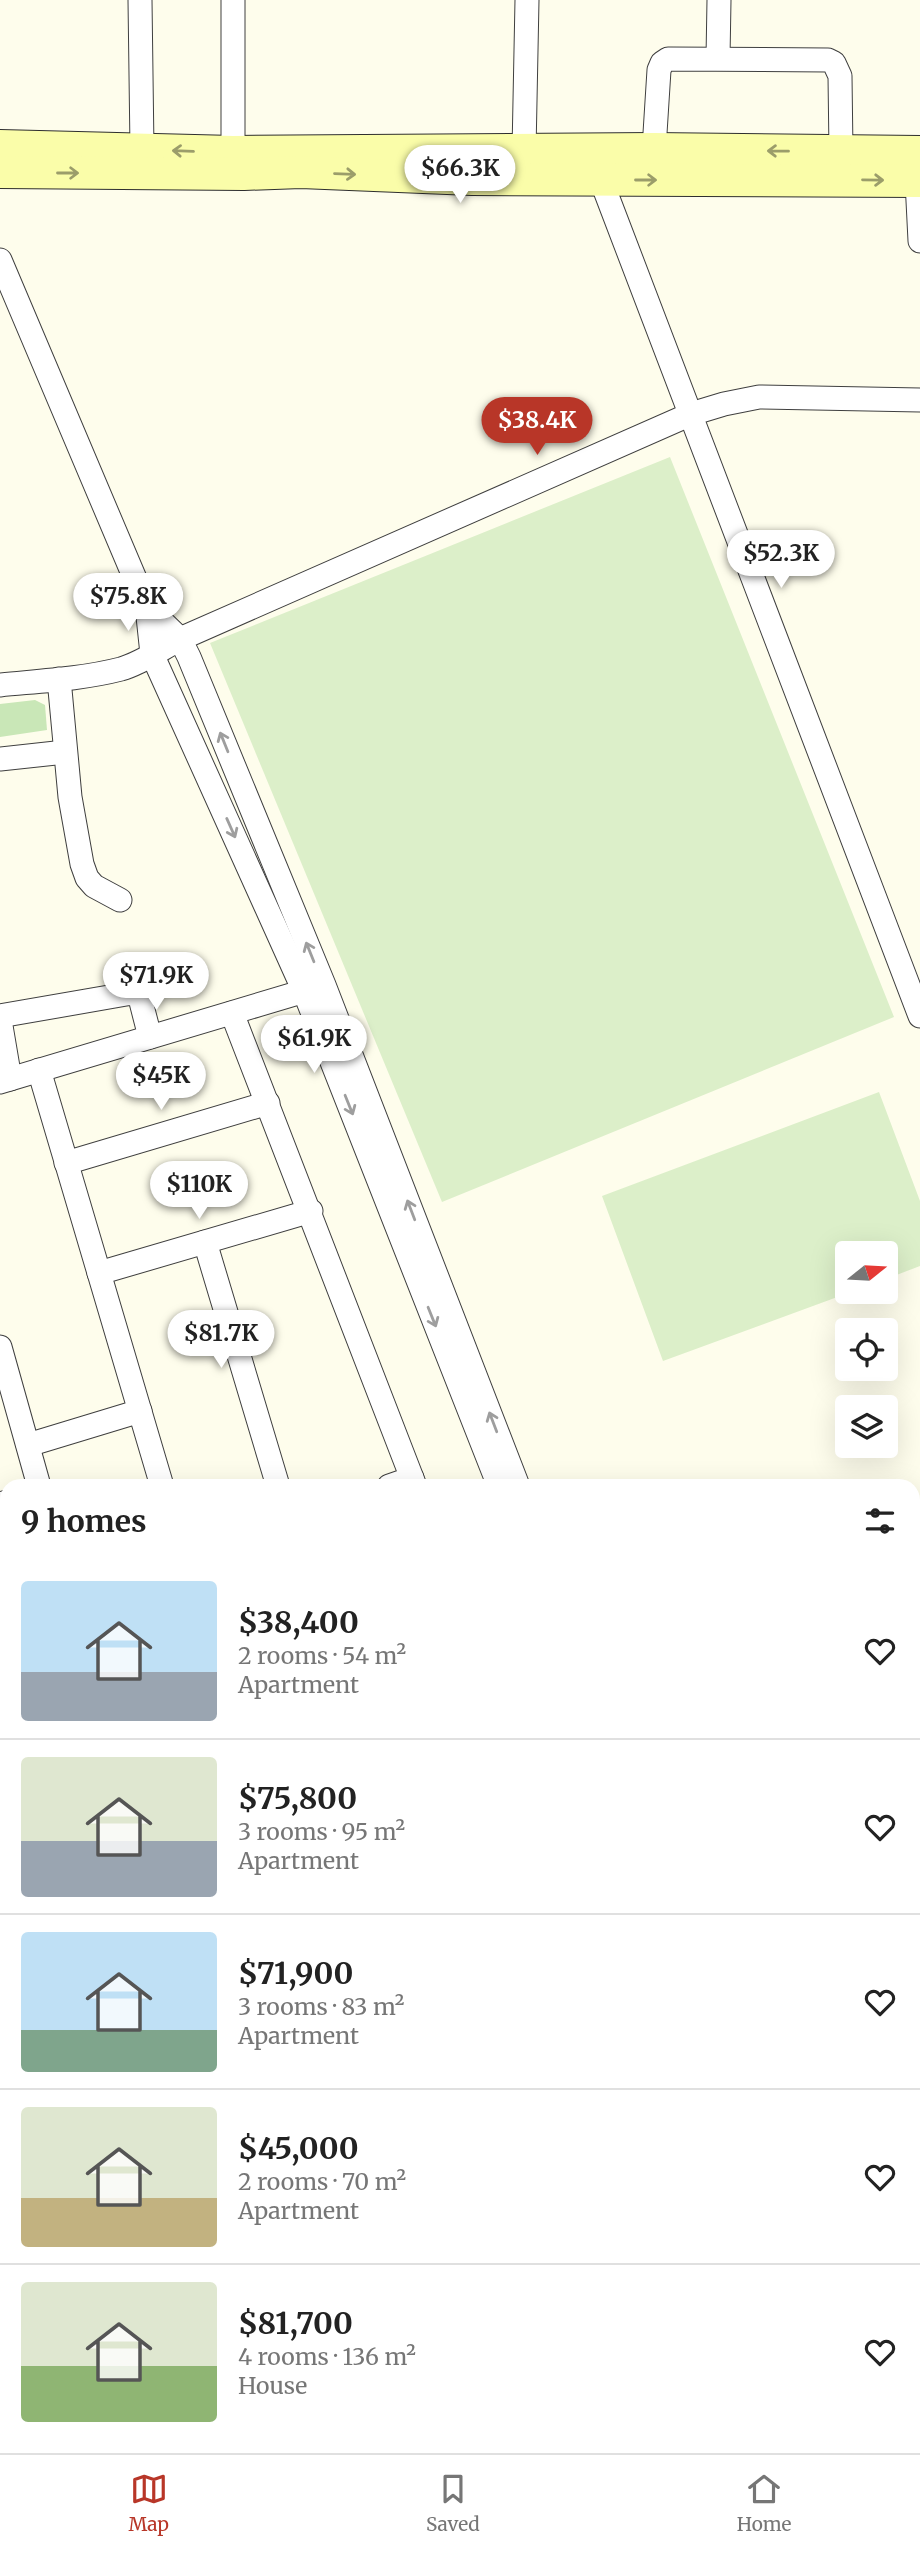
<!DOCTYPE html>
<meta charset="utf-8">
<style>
:root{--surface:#fff;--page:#f2f2f2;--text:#222;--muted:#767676;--line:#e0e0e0;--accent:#b83628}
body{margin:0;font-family:Merriweather,serif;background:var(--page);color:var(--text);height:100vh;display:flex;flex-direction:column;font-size:26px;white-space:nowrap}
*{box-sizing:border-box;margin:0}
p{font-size:23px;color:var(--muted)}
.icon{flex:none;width:38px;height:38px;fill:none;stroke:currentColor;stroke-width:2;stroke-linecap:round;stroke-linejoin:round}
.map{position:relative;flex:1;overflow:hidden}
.details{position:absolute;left:0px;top:1479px;width:920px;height:975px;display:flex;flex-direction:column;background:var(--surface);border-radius:21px 21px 0 0;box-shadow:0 7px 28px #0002}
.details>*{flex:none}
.needle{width:46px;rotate:72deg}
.fabs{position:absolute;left:835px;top:1241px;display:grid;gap:14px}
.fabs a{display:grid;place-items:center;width:63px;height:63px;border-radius:7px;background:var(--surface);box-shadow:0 7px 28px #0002;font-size:35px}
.price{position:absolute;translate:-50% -60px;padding:0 16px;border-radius:24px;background:#fff;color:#222;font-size:23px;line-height:46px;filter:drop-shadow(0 2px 4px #0008)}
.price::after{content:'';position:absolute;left:50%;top:42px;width:21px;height:16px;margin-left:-10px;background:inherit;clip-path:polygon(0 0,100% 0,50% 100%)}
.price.active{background:var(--accent);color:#fff}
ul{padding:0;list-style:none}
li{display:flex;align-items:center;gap:21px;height:175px;padding:0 21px}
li+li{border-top:2px solid var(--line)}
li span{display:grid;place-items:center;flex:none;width:196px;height:140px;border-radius:7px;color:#555}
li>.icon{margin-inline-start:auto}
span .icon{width:84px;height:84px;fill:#fffc;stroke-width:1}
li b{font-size:30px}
h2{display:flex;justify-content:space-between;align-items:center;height:84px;padding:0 21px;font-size:30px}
.menu{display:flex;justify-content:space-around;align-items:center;height:98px;border-top:2px solid var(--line);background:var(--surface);font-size:19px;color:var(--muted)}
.menu a{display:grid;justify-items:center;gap:4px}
.menu .active{color:var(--accent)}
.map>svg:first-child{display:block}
.green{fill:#c9e7b7}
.pitch{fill:#dcefc9}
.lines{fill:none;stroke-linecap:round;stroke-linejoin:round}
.minor-casing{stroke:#3f3f3f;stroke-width:25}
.secondary-casing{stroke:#2e2e2e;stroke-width:34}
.minor{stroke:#fff;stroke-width:23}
.secondary{stroke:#fafda9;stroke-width:32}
.oneway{stroke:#9b9d6a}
.oneway2{stroke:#9e9e9e}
</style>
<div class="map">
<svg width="920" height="2453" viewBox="0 0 920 2453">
<rect width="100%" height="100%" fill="#fefdec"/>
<g class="green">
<path d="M 35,700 L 45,705 L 47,730 L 0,737 L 0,704 Z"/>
<path d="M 864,2446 L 867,2453 L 718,2453 L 715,2447 Z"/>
</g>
<g class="pitch">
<path d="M 670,457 L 894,1017 L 442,1202 L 210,643 Z"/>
<path d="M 879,1092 L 920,1201 L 920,1266 L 886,1279 L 886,1253 L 847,1253 L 847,1292 L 851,1292 L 663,1361 L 602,1196 Z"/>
</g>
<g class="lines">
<defs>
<g id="minor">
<path d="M 140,0 L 142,149"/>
<path d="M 718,58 L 719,0"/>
<path d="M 654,149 L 659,70 L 662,63 L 668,59 L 828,60 L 834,63 L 840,76 L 841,152"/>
<path d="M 524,151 L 527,0"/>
<path d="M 233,152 L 233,0"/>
<path d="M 601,180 L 920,1016"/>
<path d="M 917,181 L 920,241"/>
<path d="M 0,260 L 147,607 L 152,654 L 304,991 L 499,1486"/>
<path d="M 147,607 L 180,639 L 189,657 L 324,985 L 518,1486"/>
<path d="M 59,679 L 70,797 L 82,864 L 87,878 L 94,886 L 120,900"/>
<path d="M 0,685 C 40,681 82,679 121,669 C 142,663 161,649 180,639 L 691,414 L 724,404 L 759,397 L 920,400"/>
<path d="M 0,759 L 65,752"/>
<path d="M 232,1013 L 415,1486"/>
<path d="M 0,1016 L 132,993 L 140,998 L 150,1037"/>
<path d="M 0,1020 L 10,1079"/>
<path d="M 39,1070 L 162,1486"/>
<path d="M 0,1082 L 318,987"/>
<path d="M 66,1163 L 268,1103"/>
<path d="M 205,1242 L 278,1486"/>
<path d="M 99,1273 L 311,1211"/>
<path d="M 0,1347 L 39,1486"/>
<path d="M 28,1445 L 140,1411"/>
<path d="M 389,1486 L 412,1478"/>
<path d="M 0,1504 L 7,1502"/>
<path d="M 914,1532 L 920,1531"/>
<path d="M 0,1610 L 7,1608"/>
<path d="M 914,1671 L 920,1669"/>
<path d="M 0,1706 L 7,1704"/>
<path d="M 0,1791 L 7,1805"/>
<path d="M 914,1822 L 920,1838"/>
<path d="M 0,2054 L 7,2050"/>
<path d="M 914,2059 L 920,2075"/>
<path d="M 0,2122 L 7,2119"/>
<path d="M 914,2129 L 920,2126"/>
<path d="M 0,2215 L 7,2211"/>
<path d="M 914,2228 L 920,2226"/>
<path d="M 914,2291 L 920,2308"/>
<path d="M 0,2333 L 7,2330"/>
<path d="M 914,2440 L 920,2437"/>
<path d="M 129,2446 L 132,2453"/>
<path d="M 246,2446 L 249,2453"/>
<path d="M 337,2446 L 340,2453"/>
<path d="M 545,2446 L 548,2453"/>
<path d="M 890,2451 L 899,2446"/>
<path d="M 425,2453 L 434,2449"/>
</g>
<g id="secondary">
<path d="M 0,146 L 233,152 L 654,149 L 920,152"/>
<path d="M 0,172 L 244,174 L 301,172 L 472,179 L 920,181"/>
</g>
</defs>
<use href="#minor" class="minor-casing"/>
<use href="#secondary" class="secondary-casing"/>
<use href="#minor" class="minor"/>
<use href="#secondary" class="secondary"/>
</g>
<defs><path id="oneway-shaft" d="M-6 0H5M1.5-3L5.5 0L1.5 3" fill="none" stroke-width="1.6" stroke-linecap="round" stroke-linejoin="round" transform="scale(1.75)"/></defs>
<g class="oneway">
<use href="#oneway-shaft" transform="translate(183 151) rotate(-178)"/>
<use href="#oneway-shaft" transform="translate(778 151) rotate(-179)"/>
<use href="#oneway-shaft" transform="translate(68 173)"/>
<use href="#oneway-shaft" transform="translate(345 174) rotate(2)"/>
<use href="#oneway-shaft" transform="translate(646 180)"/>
<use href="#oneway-shaft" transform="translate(873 180) rotate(1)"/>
</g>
<g class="oneway2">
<use href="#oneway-shaft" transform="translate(224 742) rotate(-112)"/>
<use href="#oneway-shaft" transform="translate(231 828) rotate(66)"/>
<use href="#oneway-shaft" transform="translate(310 952) rotate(-112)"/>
<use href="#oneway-shaft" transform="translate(349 1105) rotate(68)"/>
<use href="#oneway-shaft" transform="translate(411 1210) rotate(-111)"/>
<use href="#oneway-shaft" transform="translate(432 1317) rotate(68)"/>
<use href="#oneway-shaft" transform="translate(493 1422) rotate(-111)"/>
</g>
</svg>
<div class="fabs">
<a><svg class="needle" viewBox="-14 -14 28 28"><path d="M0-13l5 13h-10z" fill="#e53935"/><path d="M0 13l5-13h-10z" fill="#767676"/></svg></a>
<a><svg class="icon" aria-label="locate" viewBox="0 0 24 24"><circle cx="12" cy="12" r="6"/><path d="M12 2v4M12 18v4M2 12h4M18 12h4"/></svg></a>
<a><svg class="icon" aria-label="layers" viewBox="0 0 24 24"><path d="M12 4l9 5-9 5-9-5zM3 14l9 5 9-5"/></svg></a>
</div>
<b class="price" style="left:460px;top:205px">$66.3K</b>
<b class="price active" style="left:537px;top:457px">$38.4K</b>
<b class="price" style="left:781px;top:590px">$52.3K</b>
<b class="price" style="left:128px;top:633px">$75.8K</b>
<b class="price" style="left:156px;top:1012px">$71.9K</b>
<b class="price" style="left:314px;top:1075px">$61.9K</b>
<b class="price" style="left:161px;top:1112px">$45K</b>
<b class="price" style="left:199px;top:1221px">$110K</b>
<b class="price" style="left:221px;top:1370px">$81.7K</b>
<section class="details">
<h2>9 homes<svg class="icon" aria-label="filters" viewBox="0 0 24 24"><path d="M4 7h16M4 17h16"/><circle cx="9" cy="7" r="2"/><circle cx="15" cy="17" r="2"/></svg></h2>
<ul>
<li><span style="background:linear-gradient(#bfe0f5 65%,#9aa5b1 0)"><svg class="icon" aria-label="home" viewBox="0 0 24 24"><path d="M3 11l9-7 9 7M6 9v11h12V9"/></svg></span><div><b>$38,400</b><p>2 rooms · 54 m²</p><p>Apartment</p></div><svg class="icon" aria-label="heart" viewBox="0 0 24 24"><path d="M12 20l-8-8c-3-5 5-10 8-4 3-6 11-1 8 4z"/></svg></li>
<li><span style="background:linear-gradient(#dfe7d0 60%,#9aa5b1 0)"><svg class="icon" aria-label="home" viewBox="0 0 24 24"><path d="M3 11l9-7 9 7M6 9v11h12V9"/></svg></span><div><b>$75,800</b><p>3 rooms · 95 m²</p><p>Apartment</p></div><svg class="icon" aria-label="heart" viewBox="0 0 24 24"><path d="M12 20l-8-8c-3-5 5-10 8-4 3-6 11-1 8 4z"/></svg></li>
<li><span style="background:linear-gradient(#bfe0f5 70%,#7fa58c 0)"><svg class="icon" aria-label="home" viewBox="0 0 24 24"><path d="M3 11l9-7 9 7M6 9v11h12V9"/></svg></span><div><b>$71,900</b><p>3 rooms · 83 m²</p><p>Apartment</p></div><svg class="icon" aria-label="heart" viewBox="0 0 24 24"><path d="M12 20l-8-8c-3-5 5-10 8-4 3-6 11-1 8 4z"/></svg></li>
<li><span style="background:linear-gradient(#dfe7d0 65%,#c2b280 0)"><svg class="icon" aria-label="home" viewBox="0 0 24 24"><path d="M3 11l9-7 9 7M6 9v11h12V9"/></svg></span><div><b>$45,000</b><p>2 rooms · 70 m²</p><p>Apartment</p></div><svg class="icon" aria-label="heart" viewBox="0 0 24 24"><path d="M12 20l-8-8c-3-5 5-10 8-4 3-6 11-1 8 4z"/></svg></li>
<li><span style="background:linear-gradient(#dfe7d0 60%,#8fb573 0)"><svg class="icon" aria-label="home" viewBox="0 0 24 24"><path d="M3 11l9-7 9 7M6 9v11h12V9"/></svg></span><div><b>$81,700</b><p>4 rooms · 136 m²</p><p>House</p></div><svg class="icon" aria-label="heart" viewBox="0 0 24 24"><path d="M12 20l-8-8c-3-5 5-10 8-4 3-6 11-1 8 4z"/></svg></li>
</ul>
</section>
</div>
<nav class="menu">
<a class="active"><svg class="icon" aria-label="map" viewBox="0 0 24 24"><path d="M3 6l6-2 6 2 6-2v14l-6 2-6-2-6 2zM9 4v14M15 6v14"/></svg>Map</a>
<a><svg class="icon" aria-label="saved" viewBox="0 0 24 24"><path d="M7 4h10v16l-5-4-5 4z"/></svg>Saved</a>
<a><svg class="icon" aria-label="home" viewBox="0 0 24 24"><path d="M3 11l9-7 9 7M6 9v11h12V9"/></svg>Home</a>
</nav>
